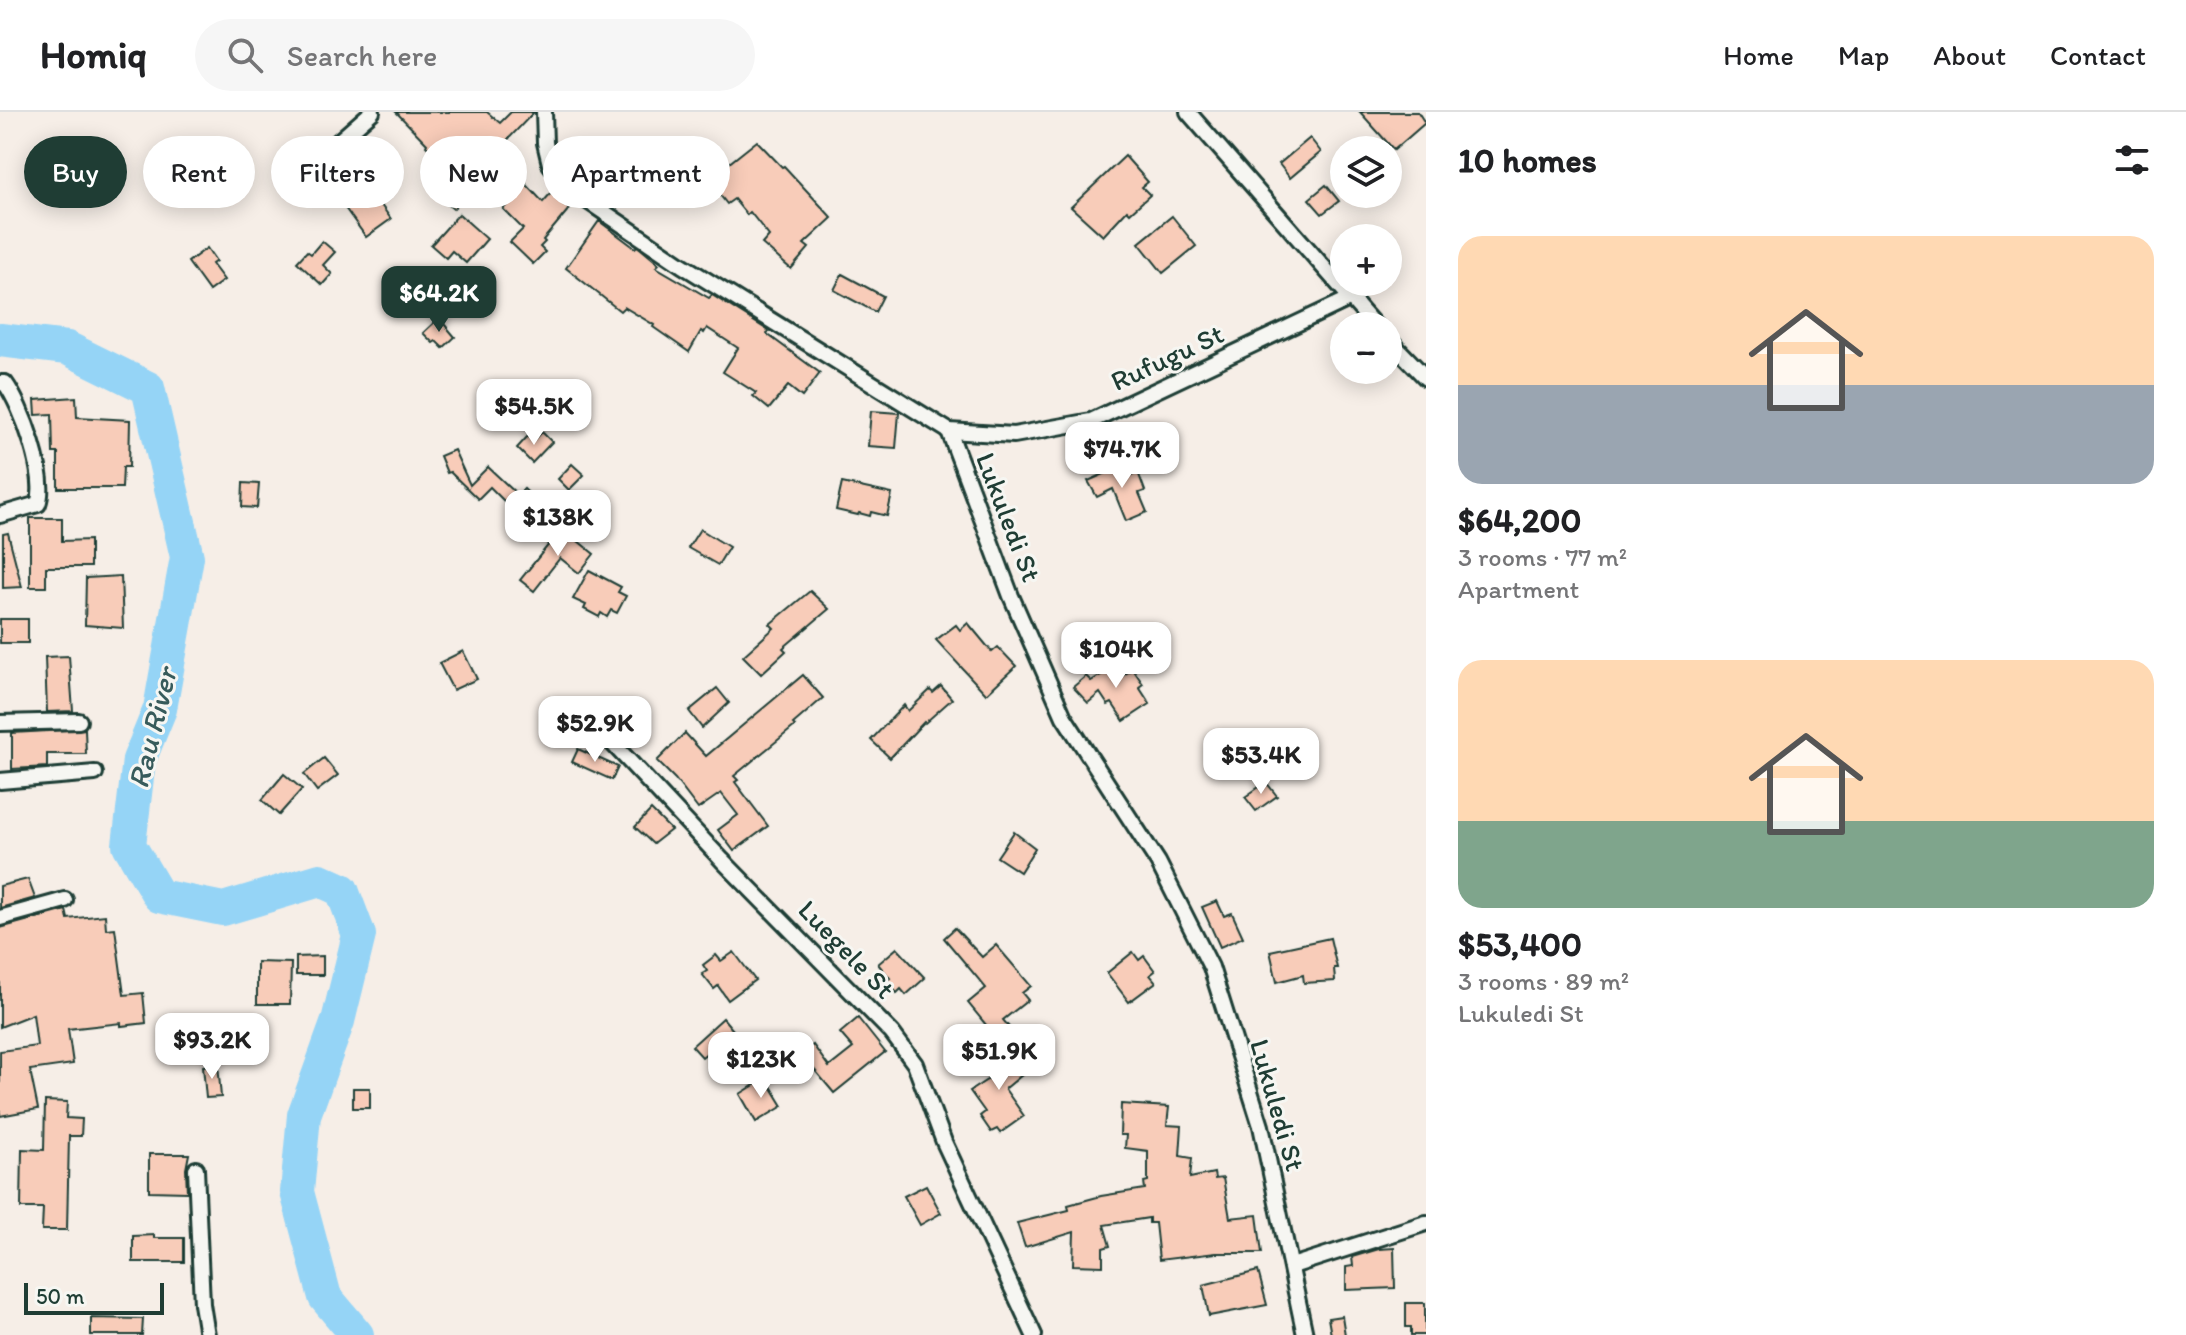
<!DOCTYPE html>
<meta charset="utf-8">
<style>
:root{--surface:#fff;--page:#f6f6f6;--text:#202124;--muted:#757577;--line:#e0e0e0;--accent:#1f3d34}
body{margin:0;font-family:Itim,sans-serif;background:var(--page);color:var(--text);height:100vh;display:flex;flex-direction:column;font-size:30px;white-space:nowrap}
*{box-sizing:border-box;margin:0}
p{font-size:26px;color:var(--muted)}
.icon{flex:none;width:44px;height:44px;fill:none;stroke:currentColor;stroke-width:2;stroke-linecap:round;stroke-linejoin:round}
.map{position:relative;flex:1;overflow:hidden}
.side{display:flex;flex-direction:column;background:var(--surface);width:760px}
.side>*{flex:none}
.banner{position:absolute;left:24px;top:24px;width:760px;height:72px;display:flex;gap:16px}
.controls{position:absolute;left:1330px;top:24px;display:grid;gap:16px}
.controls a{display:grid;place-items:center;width:72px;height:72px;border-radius:50%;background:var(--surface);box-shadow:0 4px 20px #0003;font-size:40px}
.scale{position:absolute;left:24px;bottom:20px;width:140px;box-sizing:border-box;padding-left:8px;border:4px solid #1f3d34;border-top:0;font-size:22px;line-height:28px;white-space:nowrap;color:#1f3d34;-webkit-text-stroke:6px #f6f6f2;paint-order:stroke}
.price{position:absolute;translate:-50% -68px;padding:0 18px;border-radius:16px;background:#fff;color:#222;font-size:26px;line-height:52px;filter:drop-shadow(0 2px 4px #0008)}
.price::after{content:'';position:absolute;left:50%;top:48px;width:24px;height:18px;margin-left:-12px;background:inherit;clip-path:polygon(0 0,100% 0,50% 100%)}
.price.on{background:var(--accent);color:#fff}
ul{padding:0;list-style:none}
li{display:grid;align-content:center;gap:16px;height:424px;padding:0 32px}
li span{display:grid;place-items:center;height:248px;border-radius:24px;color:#555}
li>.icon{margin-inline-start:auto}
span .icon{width:144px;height:144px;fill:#fffc;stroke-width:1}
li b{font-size:34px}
h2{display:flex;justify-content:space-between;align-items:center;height:96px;padding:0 32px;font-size:34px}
.pill{padding:0 28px;border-radius:36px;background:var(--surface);box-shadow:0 4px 20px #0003;font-size:28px;line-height:72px}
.pill.on{background:var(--accent);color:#fff}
header{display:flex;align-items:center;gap:48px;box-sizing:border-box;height:112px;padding:0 40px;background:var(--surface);border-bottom:2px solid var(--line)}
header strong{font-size:38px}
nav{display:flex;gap:44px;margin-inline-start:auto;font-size:28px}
.search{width:560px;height:72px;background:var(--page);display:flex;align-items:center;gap:20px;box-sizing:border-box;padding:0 28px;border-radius:44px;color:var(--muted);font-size:30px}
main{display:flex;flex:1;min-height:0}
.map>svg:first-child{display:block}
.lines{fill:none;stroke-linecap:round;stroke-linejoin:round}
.river{stroke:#95d4f6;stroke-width:34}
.building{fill:#f8ccb9;stroke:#1f3d34;stroke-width:2}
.minor-casing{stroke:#1f3d34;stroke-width:20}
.minor{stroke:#f6f6f2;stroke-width:14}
.labels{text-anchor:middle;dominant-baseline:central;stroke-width:6;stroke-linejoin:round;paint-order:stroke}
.street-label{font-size:28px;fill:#1f3d34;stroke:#f6f6f2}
.water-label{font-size:30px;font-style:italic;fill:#375b5b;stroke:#f6f6f2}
</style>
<header>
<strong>Homiq</strong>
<div class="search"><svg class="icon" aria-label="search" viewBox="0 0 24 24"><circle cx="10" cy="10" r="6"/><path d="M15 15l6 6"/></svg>Search here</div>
<nav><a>Home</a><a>Map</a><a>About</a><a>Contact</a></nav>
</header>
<main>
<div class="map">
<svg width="1426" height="1223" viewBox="0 0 1426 1223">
<rect width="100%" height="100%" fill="#f6eee7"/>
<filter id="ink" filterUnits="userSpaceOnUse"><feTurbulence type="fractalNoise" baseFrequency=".0125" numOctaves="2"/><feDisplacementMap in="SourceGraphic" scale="16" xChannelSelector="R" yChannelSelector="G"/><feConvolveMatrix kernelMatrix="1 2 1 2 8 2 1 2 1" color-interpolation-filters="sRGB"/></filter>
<g filter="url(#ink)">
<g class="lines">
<path class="river" d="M 0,228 L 67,236 L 148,276 L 187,445 L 160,597 L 139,648 L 129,733 L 159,784 L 223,797 L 320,768 L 342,778 L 359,823 L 338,909 L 304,1003 L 297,1080 L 325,1185 L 357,1223"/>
</g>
<g class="building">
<path d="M 396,0 L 487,0 L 500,11 L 511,0 L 534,0 L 496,40 L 543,90 L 551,81 L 569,97 L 543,128 L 545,130 L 540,135 L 545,140 L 533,152 L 510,130 L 523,117 L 503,97 L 517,83 L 488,56 L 465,80 L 467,83 L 453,97 L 439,85 L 455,69 L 453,67 L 458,62 L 426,34 L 427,32 Z"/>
<path d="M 1360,0 L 1418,0 L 1425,11 L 1394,38 Z"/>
<path d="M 1310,26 L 1321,40 L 1290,66 L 1279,52 Z"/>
<path d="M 757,29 L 782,55 L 784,54 L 832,106 L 804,132 L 809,136 L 791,157 L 762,132 L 769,124 L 750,100 L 747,103 L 734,87 L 727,92 L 708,68 Z"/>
<path d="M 342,39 L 391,107 L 366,125 L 319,60 Z"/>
<path d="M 1125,44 L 1148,70 L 1142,75 L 1150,83 L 1130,101 L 1127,98 L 1103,124 L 1071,95 Z"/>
<path d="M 1326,73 L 1339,89 L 1322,102 L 1309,87 Z"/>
<path d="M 459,102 L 487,127 L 466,151 L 452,139 L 446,146 L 431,133 Z"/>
<path d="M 1172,104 L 1196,134 L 1163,161 L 1139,131 Z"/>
<path d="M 599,109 L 635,136 L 637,134 L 641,137 L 659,152 L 656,155 L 709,186 L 712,183 L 769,219 L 767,222 L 820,261 L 802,285 L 788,274 L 769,297 L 753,284 L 756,281 L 723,260 L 738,236 L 707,216 L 704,221 L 701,219 L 689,240 L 653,215 L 654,213 L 624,195 L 620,199 L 566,156 Z"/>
<path d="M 322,129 L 335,140 L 323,153 L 332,162 L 322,173 L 297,150 L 307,139 L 311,142 Z"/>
<path d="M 207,136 L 216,149 L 212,152 L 224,168 L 209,179 L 188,150 Z"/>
<path d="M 842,162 L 883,184 L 875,200 L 834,178 Z"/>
<path d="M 439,206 L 455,225 L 443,236 L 436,229 L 433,231 L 423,221 Z"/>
<path d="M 76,285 L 77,305 L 130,308 L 129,355 L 123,355 L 122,376 L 58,376 L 58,341 L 53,341 L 52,302 L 36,303 L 35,288 Z"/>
<path d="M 871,299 L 899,301 L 896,336 L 868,334 Z"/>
<path d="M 542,320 L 552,330 L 532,351 L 517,336 L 528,324 L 533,329 Z"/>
<path d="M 454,338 L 470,373 L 488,355 L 518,383 L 524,377 L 539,391 L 523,408 L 490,375 L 478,387 L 450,360 L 447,361 L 440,344 Z"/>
<path d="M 572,352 L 584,363 L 569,378 L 558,367 Z"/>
<path d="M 1127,352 L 1131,363 L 1138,360 L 1145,379 L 1139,381 L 1147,400 L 1126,409 L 1113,377 L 1097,385 L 1088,369 Z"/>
<path d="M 243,371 L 259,372 L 257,396 L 242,395 Z"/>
<path d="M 842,371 L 892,382 L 887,404 L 871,400 L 870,404 L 859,401 L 858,403 L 836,398 Z"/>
<path d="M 30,406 L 62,406 L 62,429 L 90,428 L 90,455 L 46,455 L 46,475 L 30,475 Z"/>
<path d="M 562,416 L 594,442 L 579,461 L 560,446 L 534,479 L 520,468 Z"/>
<path d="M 700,417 L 729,435 L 718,453 L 688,436 Z"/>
<path d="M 8,421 L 22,475 L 3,476 L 3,422 Z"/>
<path d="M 589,458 L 621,475 L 618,480 L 626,484 L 617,501 L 611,498 L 607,505 L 601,501 L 599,505 L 584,497 L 586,493 L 573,487 Z"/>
<path d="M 121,464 L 123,516 L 85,513 L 86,466 Z"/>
<path d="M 810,479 L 829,497 L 783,536 L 786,539 L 761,562 L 743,544 L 774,516 L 770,512 Z"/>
<rect x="0" y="507" width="28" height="24"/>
<path d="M 968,511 L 992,540 L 998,535 L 1016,554 L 986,582 L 936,528 L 956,513 L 960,518 Z"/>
<path d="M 463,539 L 477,567 L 453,578 L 439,551 Z"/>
<path d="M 69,544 L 73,599 L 47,600 L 45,545 Z"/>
<path d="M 1127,547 L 1133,554 L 1119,566 L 1133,557 L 1143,572 L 1139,575 L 1150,592 L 1124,609 L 1112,591 L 1108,593 L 1100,581 L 1088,591 L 1073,575 L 1086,564 L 1091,569 Z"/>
<path d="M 803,563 L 823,586 L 793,612 L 795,614 L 734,664 L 738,668 L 735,670 L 768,714 L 734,739 L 718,718 L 738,703 L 721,681 L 698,697 L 675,667 L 657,649 L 685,621 L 706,644 Z"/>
<path d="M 941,574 L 952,587 L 925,611 L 924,610 L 890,646 L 871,628 L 904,593 L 908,599 L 930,578 L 933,581 Z"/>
<path d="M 717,576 L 729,591 L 702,616 L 689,599 Z"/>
<path d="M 85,617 L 86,642 L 47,642 L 47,655 L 12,657 L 12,621 Z"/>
<path d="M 578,637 L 618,655 L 612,668 L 572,650 Z"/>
<path d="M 324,646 L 338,663 L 317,679 L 304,662 Z"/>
<path d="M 284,662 L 302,677 L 279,703 L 262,688 Z"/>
<path d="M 1266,670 L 1277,684 L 1256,699 L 1245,685 Z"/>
<path d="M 651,698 L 671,718 L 653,732 L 635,715 Z"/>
<path d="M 1014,720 L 1035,736 L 1020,760 L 997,745 Z"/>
<path d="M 28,767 L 35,786 L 0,796 L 0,774 Z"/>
<path d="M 1217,789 L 1224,804 L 1232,801 L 1243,825 L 1220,835 L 1202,795 Z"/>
<path d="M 66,798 L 68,807 L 105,803 L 106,817 L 115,816 L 124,883 L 143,881 L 146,911 L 121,914 L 121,911 L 68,917 L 73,952 L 30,958 L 38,997 L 0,1004 L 0,939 L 37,934 L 33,902 L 0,915 L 0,816 Z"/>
<path d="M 955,816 L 982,845 L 996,833 L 1031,874 L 1022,881 L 1028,888 L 1003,908 L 1009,915 L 996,925 L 968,891 L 986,876 L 944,826 Z"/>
<path d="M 1330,826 L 1337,856 L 1334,856 L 1335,869 L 1304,871 L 1303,863 L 1277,870 L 1270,839 Z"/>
<path d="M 897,836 L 925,866 L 906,883 L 901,877 L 897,881 L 886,869 L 890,866 L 878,852 Z"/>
<path d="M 734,840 L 755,868 L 728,888 L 718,874 L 714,877 L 702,862 L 707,859 L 703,853 L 716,843 L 721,849 Z"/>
<path d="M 1133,840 L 1139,848 L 1144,844 L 1155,859 L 1150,863 L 1156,870 L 1129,890 L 1107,861 Z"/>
<path d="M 323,844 L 323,863 L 296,863 L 296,845 Z"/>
<path d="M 257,850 L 291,851 L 290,892 L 257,892 Z"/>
<path d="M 723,906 L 752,941 L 724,963 L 707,941 L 702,945 L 692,934 Z"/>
<path d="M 858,906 L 885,940 L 834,981 L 801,942 L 813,933 L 829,955 L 853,936 L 840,921 Z"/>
<rect x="248" y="907" width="16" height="36"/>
<path d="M 994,927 L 1023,962 L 1005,977 L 1024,1004 L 1000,1021 L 997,1017 L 991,1020 L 980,1004 L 985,1000 L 970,979 L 1002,958 L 983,936 Z"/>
<path d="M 218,952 L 221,985 L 206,986 L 203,954 Z"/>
<path d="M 766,966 L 783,994 L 756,1010 L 740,982 Z"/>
<rect x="353" y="976" width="17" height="20"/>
<path d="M 45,989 L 67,990 L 66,1006 L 82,1007 L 81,1024 L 69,1024 L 67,1118 L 42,1118 L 43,1096 L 21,1096 L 22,1037 L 44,1038 Z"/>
<path d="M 1121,992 L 1169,995 L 1167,1013 L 1182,1014 L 1180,1044 L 1192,1046 L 1190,1066 L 1214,1061 L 1215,1067 L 1223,1066 L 1230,1106 L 1257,1103 L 1262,1141 L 1216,1141 L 1159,1148 L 1155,1111 L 1149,1111 L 1149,1106 L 1104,1113 L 1110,1134 L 1103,1136 L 1103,1154 L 1073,1153 L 1074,1120 L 1025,1135 L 1017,1111 L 1069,1098 L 1068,1093 L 1101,1084 L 1145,1077 L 1144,1070 L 1148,1069 L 1148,1039 L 1125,1036 L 1126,1023 L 1120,1023 Z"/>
<path d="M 149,1042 L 189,1042 L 186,1057 L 187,1080 L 149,1079 Z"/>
<path d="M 926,1073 L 941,1101 L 920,1113 L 904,1084 Z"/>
<path d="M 154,1123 L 154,1126 L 184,1126 L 184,1150 L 133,1150 L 133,1124 Z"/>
<path d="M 1394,1136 L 1395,1176 L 1346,1178 L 1346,1155 L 1353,1154 L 1352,1145 L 1379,1137 Z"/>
<path d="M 1258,1159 L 1267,1193 L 1209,1204 L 1203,1173 Z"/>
<path d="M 1406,1191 L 1425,1191 L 1425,1223 L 1411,1223 L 1411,1215 L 1406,1215 Z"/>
<path d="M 1342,1204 L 1345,1223 L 1331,1223 L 1328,1206 Z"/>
<path d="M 91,1206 L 143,1207 L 142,1223 L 91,1223 Z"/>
</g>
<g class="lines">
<defs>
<g id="minor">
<path d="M 544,0 L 545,31 L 550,52 L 567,75 L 682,153 L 949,319 L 1011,484 L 1064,605 L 1158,750 L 1211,855 L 1261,1014 L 1305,1223"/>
<path d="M 1188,0 L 1375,214"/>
<path d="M 298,65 L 372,0"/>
<path d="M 1388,227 L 1426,266"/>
<path d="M 0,271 L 5,271 C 22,294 48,365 38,392 L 0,403"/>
<path d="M 949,319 L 1014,323 L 1091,309 L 1349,187"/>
<path d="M 0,611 L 79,609"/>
<path d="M 600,618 L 722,748 L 892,921 L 915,952 L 944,1030 L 1034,1223"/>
<path d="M 0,669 L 95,661"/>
<path d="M 0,806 L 65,788"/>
<path d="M 196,1057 L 202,1192 L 207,1223"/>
<path d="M 1292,1154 L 1426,1111"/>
</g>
</defs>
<use href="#minor" class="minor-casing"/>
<use href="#minor" class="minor"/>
</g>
</g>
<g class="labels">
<g class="street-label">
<text transform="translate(1167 245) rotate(-25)">Rufugu St</text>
<text transform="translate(1009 405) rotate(69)">Lukuledi St</text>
<text transform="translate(847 837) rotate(46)">Luegele St</text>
<text transform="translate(1278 993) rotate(74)">Lukuledi St</text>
</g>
<g class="water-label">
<text transform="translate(152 616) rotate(-76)">Rau River</text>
</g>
</g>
</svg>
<div class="controls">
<a><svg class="icon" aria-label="layers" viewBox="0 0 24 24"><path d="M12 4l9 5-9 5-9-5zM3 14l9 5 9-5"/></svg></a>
<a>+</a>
<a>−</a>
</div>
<div class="scale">50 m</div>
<b class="price on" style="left:439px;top:222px">$64.2K</b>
<b class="price" style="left:534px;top:335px">$54.5K</b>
<b class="price" style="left:1122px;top:378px">$74.7K</b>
<b class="price" style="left:558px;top:446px">$138K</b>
<b class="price" style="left:1116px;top:578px">$104K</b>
<b class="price" style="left:595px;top:652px">$52.9K</b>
<b class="price" style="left:1261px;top:684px">$53.4K</b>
<b class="price" style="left:212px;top:969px">$93.2K</b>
<b class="price" style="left:999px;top:980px">$51.9K</b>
<b class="price" style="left:761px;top:988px">$123K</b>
<div class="banner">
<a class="pill on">Buy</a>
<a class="pill">Rent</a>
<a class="pill">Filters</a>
<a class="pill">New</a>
<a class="pill">Apartment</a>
</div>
</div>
<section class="side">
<h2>10 homes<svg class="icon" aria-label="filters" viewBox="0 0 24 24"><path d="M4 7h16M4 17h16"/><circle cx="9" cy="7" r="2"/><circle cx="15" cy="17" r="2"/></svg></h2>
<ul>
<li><span style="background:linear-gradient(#ffd9b3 60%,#9aa5b1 0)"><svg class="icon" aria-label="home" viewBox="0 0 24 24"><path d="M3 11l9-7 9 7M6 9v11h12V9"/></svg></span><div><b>$64,200</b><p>3 rooms · 77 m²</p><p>Apartment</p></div></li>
<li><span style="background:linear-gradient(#ffd9b3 65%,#7fa58c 0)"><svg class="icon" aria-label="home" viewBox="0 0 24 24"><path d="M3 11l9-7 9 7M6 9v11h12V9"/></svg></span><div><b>$53,400</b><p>3 rooms · 89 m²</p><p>Lukuledi St</p></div></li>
</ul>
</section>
</main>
